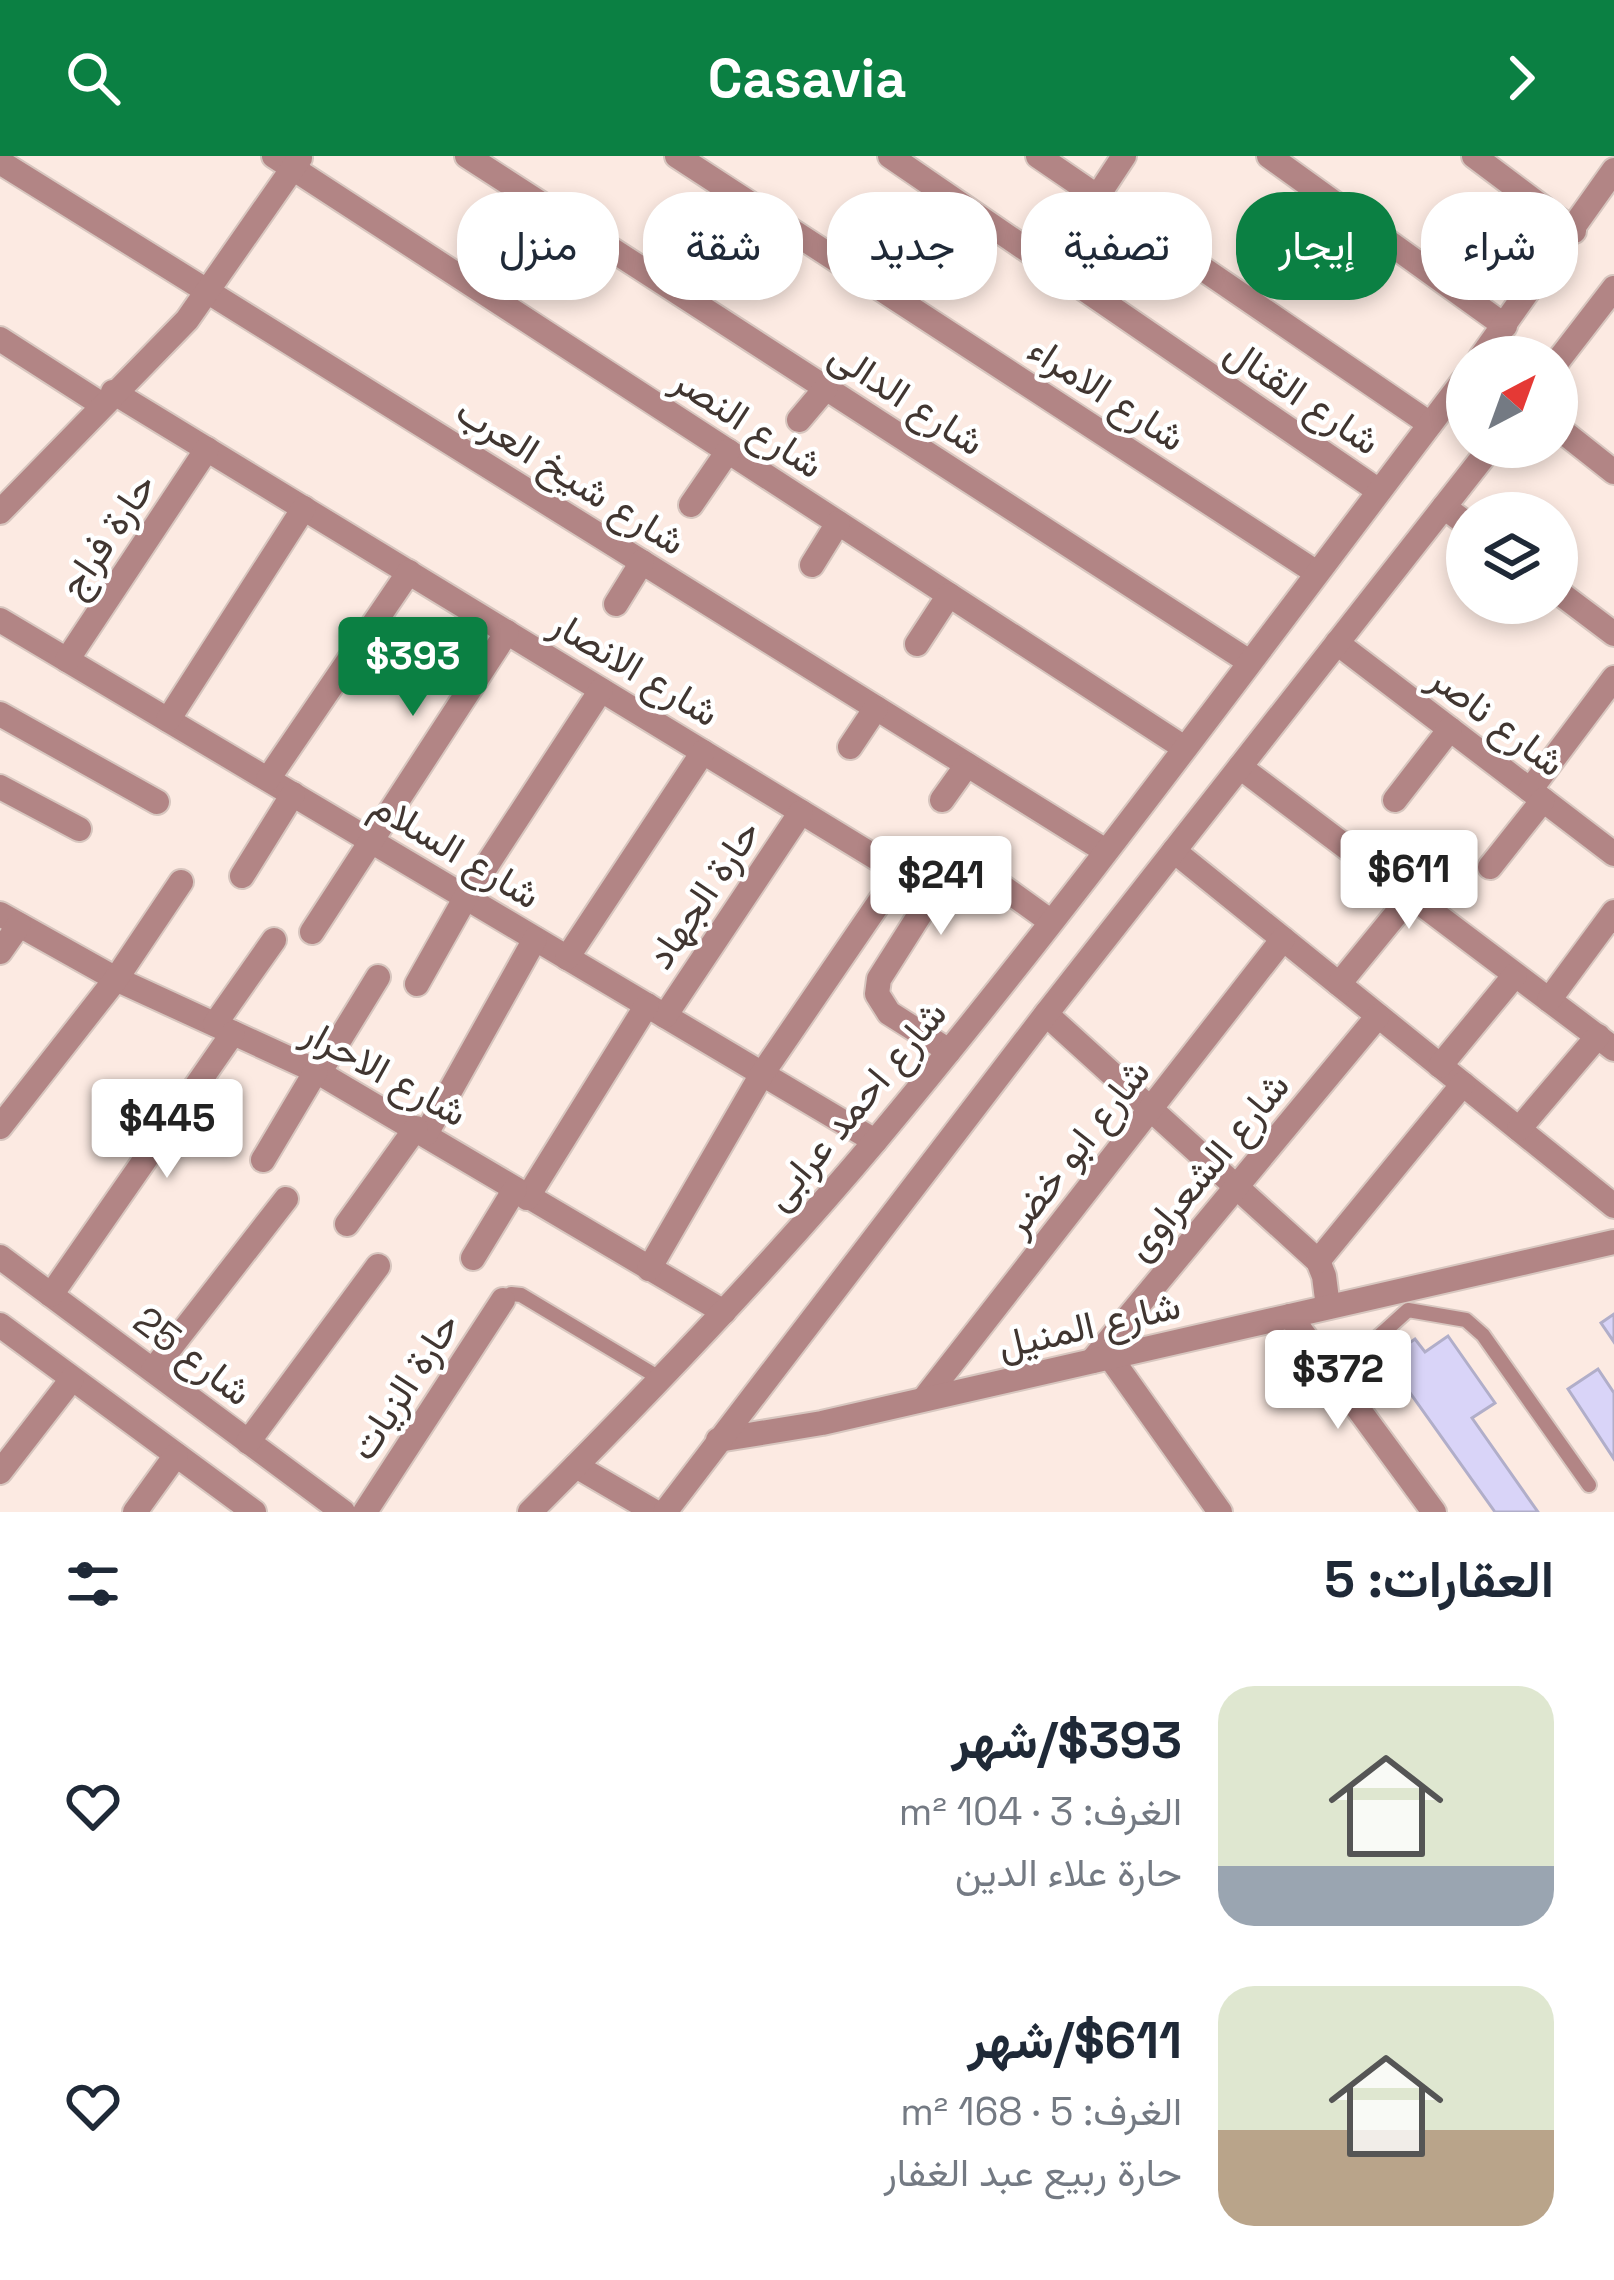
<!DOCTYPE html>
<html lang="ar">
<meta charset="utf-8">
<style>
:root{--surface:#fff;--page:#f2f2f3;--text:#1f2937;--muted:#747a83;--accent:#0b8043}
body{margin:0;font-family:"Space Grotesk",Vazirmatn,sans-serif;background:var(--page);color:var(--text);direction:rtl;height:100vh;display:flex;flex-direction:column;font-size:45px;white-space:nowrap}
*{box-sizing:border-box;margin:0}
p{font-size:39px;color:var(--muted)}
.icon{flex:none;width:66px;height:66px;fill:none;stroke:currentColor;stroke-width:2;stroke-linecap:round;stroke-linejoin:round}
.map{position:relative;height:1356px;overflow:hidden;direction:ltr}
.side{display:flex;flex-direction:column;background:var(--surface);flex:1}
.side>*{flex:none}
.banner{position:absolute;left:36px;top:36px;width:1542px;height:108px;direction:rtl;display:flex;gap:24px}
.needle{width:78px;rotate:41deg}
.tools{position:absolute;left:1446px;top:180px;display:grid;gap:24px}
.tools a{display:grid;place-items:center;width:132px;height:132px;border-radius:50%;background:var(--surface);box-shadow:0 6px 18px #0003;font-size:60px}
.price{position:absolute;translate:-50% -102px;padding:0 27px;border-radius:12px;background:#fff;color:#222;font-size:39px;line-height:78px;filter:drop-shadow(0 3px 6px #0008)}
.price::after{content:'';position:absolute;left:50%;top:72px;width:36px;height:27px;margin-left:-18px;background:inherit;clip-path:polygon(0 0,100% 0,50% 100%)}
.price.current{background:var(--accent);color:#fff}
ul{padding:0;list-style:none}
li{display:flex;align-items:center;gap:36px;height:300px;padding:0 60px}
li span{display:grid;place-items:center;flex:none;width:336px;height:240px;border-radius:36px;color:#555}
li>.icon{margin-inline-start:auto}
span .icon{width:144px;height:144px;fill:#fffc;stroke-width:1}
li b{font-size:51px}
h2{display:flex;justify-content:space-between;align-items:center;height:144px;padding:0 60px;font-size:51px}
.tag{padding:0 42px;border-radius:48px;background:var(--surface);box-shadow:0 6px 18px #0003;font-size:42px;line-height:108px}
.tag.current{background:var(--accent);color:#fff}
header{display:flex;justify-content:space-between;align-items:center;height:156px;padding:0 60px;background:var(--accent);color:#fff;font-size:54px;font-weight:800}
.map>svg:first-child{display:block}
.building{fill:#d9d4f8;stroke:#b1aec9;stroke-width:3}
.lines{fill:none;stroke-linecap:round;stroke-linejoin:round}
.service-casing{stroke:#d7c6bf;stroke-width:18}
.minor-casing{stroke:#d7c6bf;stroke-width:28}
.tertiary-casing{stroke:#d7c6bf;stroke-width:28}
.service{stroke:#b28585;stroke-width:14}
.minor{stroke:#b28585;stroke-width:24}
.tertiary{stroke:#b28585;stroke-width:24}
.labels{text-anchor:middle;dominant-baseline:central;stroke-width:9;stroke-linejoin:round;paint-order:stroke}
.street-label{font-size:39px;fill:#413631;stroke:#fff}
</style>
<header><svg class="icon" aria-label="forward" viewBox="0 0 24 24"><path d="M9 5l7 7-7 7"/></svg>Casavia<svg class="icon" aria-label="search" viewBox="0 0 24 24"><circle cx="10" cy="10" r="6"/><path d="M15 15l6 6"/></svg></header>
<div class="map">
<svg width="1614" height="1356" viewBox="0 0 1614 1356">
<rect width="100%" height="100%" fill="#fceae2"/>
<g class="building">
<path d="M 1614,1158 L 1614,1186 L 1601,1167 Z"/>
<path d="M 1448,1180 L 1495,1247 L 1472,1262 L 1538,1356 L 1495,1356 L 1386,1203 L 1415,1183 L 1425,1196 Z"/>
<path d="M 1598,1213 L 1614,1237 L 1614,1303 L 1568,1233 Z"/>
</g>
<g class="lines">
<defs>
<g id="service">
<path d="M 503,1144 L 511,1138 L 521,1139 L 661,1223"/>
<path d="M 1326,1209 L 1356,1201 L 1408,1154 L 1466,1164 L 1483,1179 L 1589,1329"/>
</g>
<g id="minor">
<path d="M 274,0 L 1183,591"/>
<path d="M 467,0 L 1248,505"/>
<path d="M 677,0 L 1317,417"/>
<path d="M 890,0 L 1379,335"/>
<path d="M 1038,0 L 1430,268"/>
<path d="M 1269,0 L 1505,170"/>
<path d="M 1474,0 L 1574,75"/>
<path d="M 0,6 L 1104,694"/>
<path d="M 1097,41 L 1124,0"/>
<path d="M 0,183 L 101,248"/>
<path d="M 113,236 L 934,737"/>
<path d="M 799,264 L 826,232"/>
<path d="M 1557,271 L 1614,316"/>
<path d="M 691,349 L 728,295"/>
<path d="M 1444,351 L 1467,368"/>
<path d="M 0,356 L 187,164 L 300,2"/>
<path d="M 812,409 L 838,367"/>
<path d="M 1557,435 L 1614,478"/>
<path d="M 616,448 L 642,406"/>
<path d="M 0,464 L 875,985"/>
<path d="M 1337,487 L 1614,698"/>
<path d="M 917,488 L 949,439"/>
<path d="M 67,504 L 207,293"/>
<path d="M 0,558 L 157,646"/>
<path d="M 168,564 L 304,352"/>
<path d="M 850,591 L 876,552"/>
<path d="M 1240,611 L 1614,893"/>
<path d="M 268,623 L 409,416"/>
<path d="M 0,631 L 79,673"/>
<path d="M 1530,634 L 1614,522"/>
<path d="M 942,644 L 967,609"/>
<path d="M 1395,644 L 1450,573"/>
<path d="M 1174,695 L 1614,1050"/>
<path d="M 1490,711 L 1543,644"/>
<path d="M 242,720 L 293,638"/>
<path d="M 0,758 L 116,823 L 316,915 L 724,1156"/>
<path d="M 312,776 L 507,476"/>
<path d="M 0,796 L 19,769"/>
<path d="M 567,802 L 703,596"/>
<path d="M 417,828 L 466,741 L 601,534"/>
<path d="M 1339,828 L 1411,740"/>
<path d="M 1549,844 L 1614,756"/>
<path d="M 1046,858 L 1318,1105 L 1324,1120 L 1328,1151"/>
<path d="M 665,860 L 801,656"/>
<path d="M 215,868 L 274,784"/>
<path d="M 949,895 L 889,857 L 877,838 L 879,823 L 945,719 L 962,708 L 975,711 L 1050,765"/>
<path d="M 1440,910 L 1515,819"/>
<path d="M 319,917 L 378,821"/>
<path d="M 0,971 L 116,823 L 181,726"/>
<path d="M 1519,973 L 1598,880"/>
<path d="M 426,978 L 535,783"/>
<path d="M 263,1004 L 316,915"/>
<path d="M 527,1042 L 647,849"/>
<path d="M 347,1068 L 416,972"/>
<path d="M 0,1101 L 343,1356"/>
<path d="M 473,1102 L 515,1033"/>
<path d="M 1318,1105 L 1463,928"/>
<path d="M 649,1113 L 762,918 L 900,716"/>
<path d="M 51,1139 L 233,877"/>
<path d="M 1290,1160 L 1434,1356"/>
<path d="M 0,1169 L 254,1356"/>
<path d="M 1110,1201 L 1220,1356"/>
<path d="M 1092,1205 L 1378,860"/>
<path d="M 153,1214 L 286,1043"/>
<path d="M 924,1243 L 1283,783"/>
<path d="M 718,1284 L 822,1267 L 1614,1086"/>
<path d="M 248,1286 L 378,1110"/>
<path d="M 576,1310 L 655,1356"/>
<path d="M 0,1316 L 72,1223"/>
<path d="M 135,1356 L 176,1299"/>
<path d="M 365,1356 L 503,1144"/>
</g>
<g id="tertiary">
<path d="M 1481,201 L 1614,14"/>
<path d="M 1557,206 L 1614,132"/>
<path d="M 530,1356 C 650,1236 768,1113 877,983 C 1083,736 1272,475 1467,220"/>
<path d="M 665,1356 L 1046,858 L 1491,291"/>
</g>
</defs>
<use href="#service" class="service-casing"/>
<use href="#minor" class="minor-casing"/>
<use href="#tertiary" class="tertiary-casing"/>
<use href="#service" class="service"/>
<use href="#minor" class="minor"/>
<use href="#tertiary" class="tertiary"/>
</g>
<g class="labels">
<g class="street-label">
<text transform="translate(1107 237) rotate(33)">شارع الامراء</text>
<text transform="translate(1303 240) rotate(34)">شارع القنال</text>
<text transform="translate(907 242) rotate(33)">شارع الدالى</text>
<text transform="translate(748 266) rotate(33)">شارع النصر</text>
<text transform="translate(571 320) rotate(32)">شارع شيخ العرب</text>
<text transform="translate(107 379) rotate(-56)">حارة فراج</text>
<text transform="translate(635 512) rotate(31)">شارع الانصار</text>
<text transform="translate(1497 564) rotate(37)">شارع ناصر</text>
<text transform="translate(456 694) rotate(31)">شارع السلام</text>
<text transform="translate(703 738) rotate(-56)">حارة الجهاد</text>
<text transform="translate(385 916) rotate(29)">شارع الاحرار</text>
<text transform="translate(855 949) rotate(-50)">شارع احمد عرابى</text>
<text transform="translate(1076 991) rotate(-52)">شارع ابو خضر</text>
<text transform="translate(1207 1010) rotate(-50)">شارع الشعراوى</text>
<text transform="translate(1089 1169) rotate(-13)">شارع المنيل</text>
<text transform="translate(193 1200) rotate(37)">شارع 25</text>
<text transform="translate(404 1230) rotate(-57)">حارة الزيات</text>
</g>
</g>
</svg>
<div class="tools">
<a><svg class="needle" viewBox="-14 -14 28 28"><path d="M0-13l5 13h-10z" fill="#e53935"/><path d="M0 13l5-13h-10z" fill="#747a83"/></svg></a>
<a><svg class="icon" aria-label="layers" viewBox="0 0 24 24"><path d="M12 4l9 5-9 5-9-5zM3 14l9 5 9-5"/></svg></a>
</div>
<b class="price current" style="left:413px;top:563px">$393</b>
<b class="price" style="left:1409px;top:776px">$611</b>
<b class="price" style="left:941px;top:782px">$241</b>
<b class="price" style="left:167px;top:1025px">$445</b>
<b class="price" style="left:1338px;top:1276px">$372</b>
<div class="banner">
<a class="tag">شراء</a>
<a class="tag current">إيجار</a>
<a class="tag">تصفية</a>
<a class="tag">جديد</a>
<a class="tag">شقة</a>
<a class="tag">منزل</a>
</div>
</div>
<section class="side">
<h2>العقارات: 5<svg class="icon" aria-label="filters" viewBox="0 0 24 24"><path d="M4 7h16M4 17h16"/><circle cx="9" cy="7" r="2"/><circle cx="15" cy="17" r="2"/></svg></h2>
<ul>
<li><span style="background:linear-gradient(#dfe7d0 75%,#9aa5b1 0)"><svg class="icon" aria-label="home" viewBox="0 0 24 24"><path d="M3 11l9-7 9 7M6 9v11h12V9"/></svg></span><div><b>$393/شهر</b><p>الغرف: 3 · 104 m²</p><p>حارة علاء الدين</p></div><svg class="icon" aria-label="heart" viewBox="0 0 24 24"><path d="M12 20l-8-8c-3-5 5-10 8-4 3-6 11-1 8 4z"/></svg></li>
<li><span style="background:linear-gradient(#dfe7d0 60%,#b9a48a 0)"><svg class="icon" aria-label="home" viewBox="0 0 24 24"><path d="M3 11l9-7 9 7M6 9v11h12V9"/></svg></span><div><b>$611/شهر</b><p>الغرف: 5 · 168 m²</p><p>حارة ربيع عبد الغفار</p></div><svg class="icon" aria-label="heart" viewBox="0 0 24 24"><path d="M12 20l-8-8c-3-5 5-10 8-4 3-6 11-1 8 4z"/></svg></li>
</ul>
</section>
